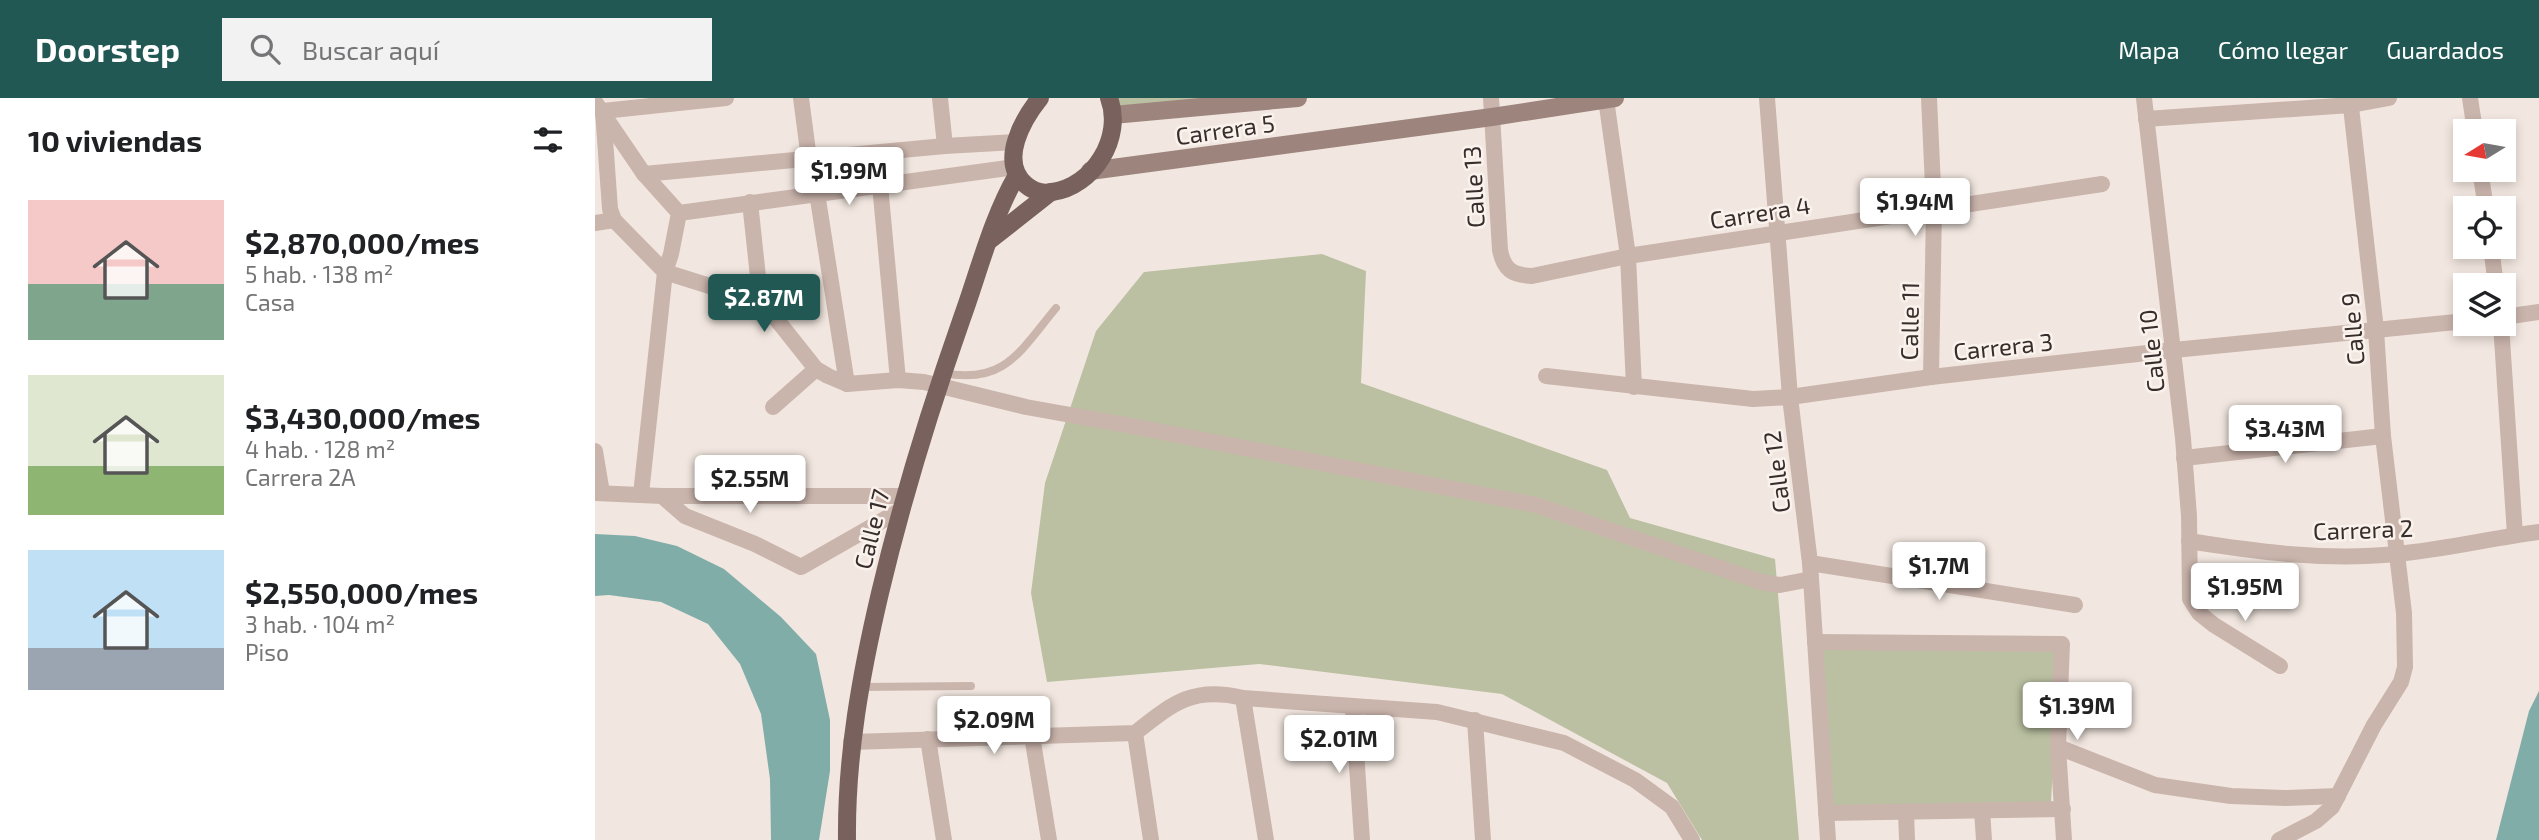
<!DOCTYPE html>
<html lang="es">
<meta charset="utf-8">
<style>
:root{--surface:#fff;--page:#f2f2f2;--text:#202124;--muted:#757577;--accent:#225853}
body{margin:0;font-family:"Exo 2",sans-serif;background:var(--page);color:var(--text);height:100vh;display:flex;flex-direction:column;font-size:26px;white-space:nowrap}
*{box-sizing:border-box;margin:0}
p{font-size:23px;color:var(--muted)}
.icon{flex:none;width:38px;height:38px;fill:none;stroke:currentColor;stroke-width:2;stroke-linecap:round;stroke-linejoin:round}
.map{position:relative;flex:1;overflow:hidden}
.sheet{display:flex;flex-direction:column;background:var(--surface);width:595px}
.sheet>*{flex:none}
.needle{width:46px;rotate:259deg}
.buttons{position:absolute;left:1858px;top:21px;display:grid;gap:14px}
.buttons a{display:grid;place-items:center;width:63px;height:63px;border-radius:0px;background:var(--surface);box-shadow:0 4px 10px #0003;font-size:35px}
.price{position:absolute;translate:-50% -60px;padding:0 16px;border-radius:7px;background:#fff;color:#222;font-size:23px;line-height:46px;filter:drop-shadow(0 2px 4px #0008)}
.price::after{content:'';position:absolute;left:50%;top:42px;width:21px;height:16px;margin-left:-10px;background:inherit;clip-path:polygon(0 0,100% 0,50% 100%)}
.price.selected{background:var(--accent);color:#fff}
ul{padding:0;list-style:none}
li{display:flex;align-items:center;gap:21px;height:175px;padding:0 28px}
li span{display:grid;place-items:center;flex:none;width:196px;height:140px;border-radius:0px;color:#555}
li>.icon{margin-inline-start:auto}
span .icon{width:84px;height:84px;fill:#fffc;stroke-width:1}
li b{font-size:30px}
h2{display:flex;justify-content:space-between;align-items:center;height:84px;padding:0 28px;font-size:30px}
header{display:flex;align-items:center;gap:42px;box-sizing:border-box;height:98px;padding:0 35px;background:var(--accent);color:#fff}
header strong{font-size:33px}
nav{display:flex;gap:38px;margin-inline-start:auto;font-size:24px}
.search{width:490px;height:63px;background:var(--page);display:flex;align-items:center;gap:18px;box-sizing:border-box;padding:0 24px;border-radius:0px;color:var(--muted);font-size:26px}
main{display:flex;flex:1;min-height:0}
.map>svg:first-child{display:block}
.green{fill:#bac0a1}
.water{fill:#81ada9}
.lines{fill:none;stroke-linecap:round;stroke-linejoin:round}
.lane{stroke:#cab5ac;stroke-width:8}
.street{stroke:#cab5ac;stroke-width:16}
.secondary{stroke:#9d857e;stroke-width:18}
.primary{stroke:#79625d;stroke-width:18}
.labels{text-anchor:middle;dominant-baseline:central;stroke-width:5;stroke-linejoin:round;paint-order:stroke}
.street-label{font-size:24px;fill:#382d2b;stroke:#f9f2ed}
</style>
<header>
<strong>Doorstep</strong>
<div class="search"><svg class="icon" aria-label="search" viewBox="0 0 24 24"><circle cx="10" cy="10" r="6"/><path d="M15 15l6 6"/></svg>Buscar aquí</div>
<nav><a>Mapa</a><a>Cómo llegar</a><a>Guardados</a></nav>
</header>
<main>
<section class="sheet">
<h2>10 viviendas<svg class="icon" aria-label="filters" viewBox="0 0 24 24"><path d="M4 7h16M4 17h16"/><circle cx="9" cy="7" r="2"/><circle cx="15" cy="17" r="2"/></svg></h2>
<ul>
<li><span style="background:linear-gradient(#f6c9c9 60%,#7fa58c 0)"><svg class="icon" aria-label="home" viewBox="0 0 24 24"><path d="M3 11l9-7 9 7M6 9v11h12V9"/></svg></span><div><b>$2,870,000/mes</b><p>5 hab. · 138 m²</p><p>Casa</p></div></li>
<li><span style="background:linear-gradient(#dfe7d0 65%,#8fb573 0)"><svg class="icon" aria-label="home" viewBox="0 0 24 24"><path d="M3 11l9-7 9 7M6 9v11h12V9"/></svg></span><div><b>$3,430,000/mes</b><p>4 hab. · 128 m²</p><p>Carrera 2A</p></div></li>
<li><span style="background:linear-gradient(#bfe0f5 70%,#9aa5b1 0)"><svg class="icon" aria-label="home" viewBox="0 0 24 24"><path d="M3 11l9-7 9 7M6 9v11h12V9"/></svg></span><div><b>$2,550,000/mes</b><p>3 hab. · 104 m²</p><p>Piso</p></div></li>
</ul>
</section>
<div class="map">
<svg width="1944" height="742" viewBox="0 0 1944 742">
<rect width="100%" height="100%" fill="#f2e7e0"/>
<g class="green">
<path d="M 514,0 L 682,0 L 518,17 Z"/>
<path d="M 727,156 L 771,173 L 766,285 L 1012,372 L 1035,420 L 1180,461 L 1204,742 L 1107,742 L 1072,685 L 907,596 L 664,566 L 452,584 L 436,495 L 450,385 L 501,233 L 549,174 Z"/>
<path d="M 1222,547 L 1464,550 L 1456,705 L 1236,708 Z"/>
</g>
<g class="water">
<path d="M 0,436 L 40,438 L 82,448 L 129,471 L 186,519 L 221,556 L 235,622 L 235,673 L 224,742 L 176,742 L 175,681 L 166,616 L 145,566 L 113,526 L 66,504 L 14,497 L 0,498 Z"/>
<path d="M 1944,593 L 1944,742 L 1901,742 L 1934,613 Z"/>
</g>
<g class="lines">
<g class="lane">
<path d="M 348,275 C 410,287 425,253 461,210"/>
<path d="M 266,589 L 376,588"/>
</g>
<g class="street">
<path d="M 131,0 L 8,13 L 15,111 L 19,122 L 70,174 L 153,200 L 166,207 L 182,222 L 221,271 L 233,278 L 252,286 L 303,282 L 329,284 L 431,309 L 526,326 L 941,407 L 1166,484 L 1185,487 L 1216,481"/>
<path d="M 206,0 L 214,61 L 222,95 L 252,286"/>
<path d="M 345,0 L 350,48"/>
<path d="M 896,0 L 905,152 C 909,172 917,177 937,178 L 1033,158 L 1507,86"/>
<path d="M 1172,0 L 1195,299 L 1215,465 L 1233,742"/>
<path d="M 1334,0 L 1339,111 L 1336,279"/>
<path d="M 1549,0 L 1588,340 L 1594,418 L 1595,501 L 1604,515 L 1619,527 L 1685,568"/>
<path d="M 1875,0 L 1880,33"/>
<path d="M 1011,1 L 1033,158 L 1039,289"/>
<path d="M 0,4 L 49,76 L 84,115 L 76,156 L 70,174 L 46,396"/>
<path d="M 1551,21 L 1756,7 L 1794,0"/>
<path d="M 1885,72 L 1891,110"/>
<path d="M 49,76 L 350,48 L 421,44"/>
<path d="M 285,87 L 303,282"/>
<path d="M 155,104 L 166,207"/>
<path d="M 84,115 L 420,69"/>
<path d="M 0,125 L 19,122"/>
<path d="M 1896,149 L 1901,187"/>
<path d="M 1909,219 L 1944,214"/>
<path d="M 1906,226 L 1920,437"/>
<path d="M 951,278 L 1158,301 L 1195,299 L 1336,279 L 1579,252 L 1871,223"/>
<path d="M 178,309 L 221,271"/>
<path d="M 0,353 L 7,395"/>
<path d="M 1589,360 L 1788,338"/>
<path d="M 0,395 L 67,398 L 309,398"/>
<path d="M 67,398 L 90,418 L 160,446 L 206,469 L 304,413"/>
<path d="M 1594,443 C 1662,454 1732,463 1801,456 C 1849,452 1897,440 1944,434"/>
<path d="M 1215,465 L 1480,507"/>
<path d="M 1220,544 L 1467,546 L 1463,649 L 1469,742"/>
<path d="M 648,600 L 671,742"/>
<path d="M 758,609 L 767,742"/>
<path d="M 880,622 L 888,742"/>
<path d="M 540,635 L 556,742"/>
<path d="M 437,638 L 454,742"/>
<path d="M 333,641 L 349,742"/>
<path d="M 256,644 L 540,635 C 578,605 598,588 648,600 L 842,614 L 969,645 L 1040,682 L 1077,709 L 1097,742"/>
<path d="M 1463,649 L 1560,687 L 1636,698 L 1690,700 L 1743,698"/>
<path d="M 1387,712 L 1389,742"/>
<path d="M 1311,713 L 1312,742"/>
<path d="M 1231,715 L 1468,711"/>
<path d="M 1684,742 L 1721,723 L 1737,709 L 1779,627 L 1806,584 L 1810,569 L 1809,515 L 1788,338 L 1781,232 L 1755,0"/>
</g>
<g class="secondary">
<path d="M 518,17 L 703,0"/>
<path d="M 495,73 L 897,19 L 1020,0"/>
</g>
<g class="primary">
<path d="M 445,0 C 428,21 403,64 431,87 C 438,93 448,96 457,94 C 498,89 529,39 514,0"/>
<path d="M 395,142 L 456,94"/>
<path d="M 252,742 C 251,658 266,576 285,495 C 307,402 335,311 367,220 C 384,173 397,120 422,77"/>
</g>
</g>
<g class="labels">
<g class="street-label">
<text transform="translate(630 31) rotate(-8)">Carrera 5</text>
<text transform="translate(878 89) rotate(-93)">Calle 13</text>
<text transform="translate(1165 114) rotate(-9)">Carrera 4</text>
<text transform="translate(1314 223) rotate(-89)">Calle 11</text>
<text transform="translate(1757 231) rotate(-95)">Calle 9</text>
<text transform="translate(1408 248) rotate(-6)">Carrera 3</text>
<text transform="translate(1556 253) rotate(-96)">Calle 10</text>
<text transform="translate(1181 374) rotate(-97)">Calle 12</text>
<text transform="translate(276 431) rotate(-76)">Calle 17</text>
<text transform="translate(1768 431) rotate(-2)">Carrera 2</text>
</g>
</g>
</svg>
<div class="buttons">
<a><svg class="needle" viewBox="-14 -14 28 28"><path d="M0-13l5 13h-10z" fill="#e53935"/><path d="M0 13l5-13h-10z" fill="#757577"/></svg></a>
<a><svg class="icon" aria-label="locate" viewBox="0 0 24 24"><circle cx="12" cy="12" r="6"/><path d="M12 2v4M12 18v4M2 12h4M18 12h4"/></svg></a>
<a><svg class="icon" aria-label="layers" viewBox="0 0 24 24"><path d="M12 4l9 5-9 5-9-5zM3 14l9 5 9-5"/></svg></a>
</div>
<b class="price" style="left:254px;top:109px">$1.99M</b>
<b class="price" style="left:1320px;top:140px">$1.94M</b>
<b class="price selected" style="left:169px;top:236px">$2.87M</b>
<b class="price" style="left:1690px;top:367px">$3.43M</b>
<b class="price" style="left:155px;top:417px">$2.55M</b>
<b class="price" style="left:1344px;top:504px">$1.7M</b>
<b class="price" style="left:1650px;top:525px">$1.95M</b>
<b class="price" style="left:1482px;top:644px">$1.39M</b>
<b class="price" style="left:399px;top:658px">$2.09M</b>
<b class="price" style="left:744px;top:677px">$2.01M</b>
</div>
</main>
